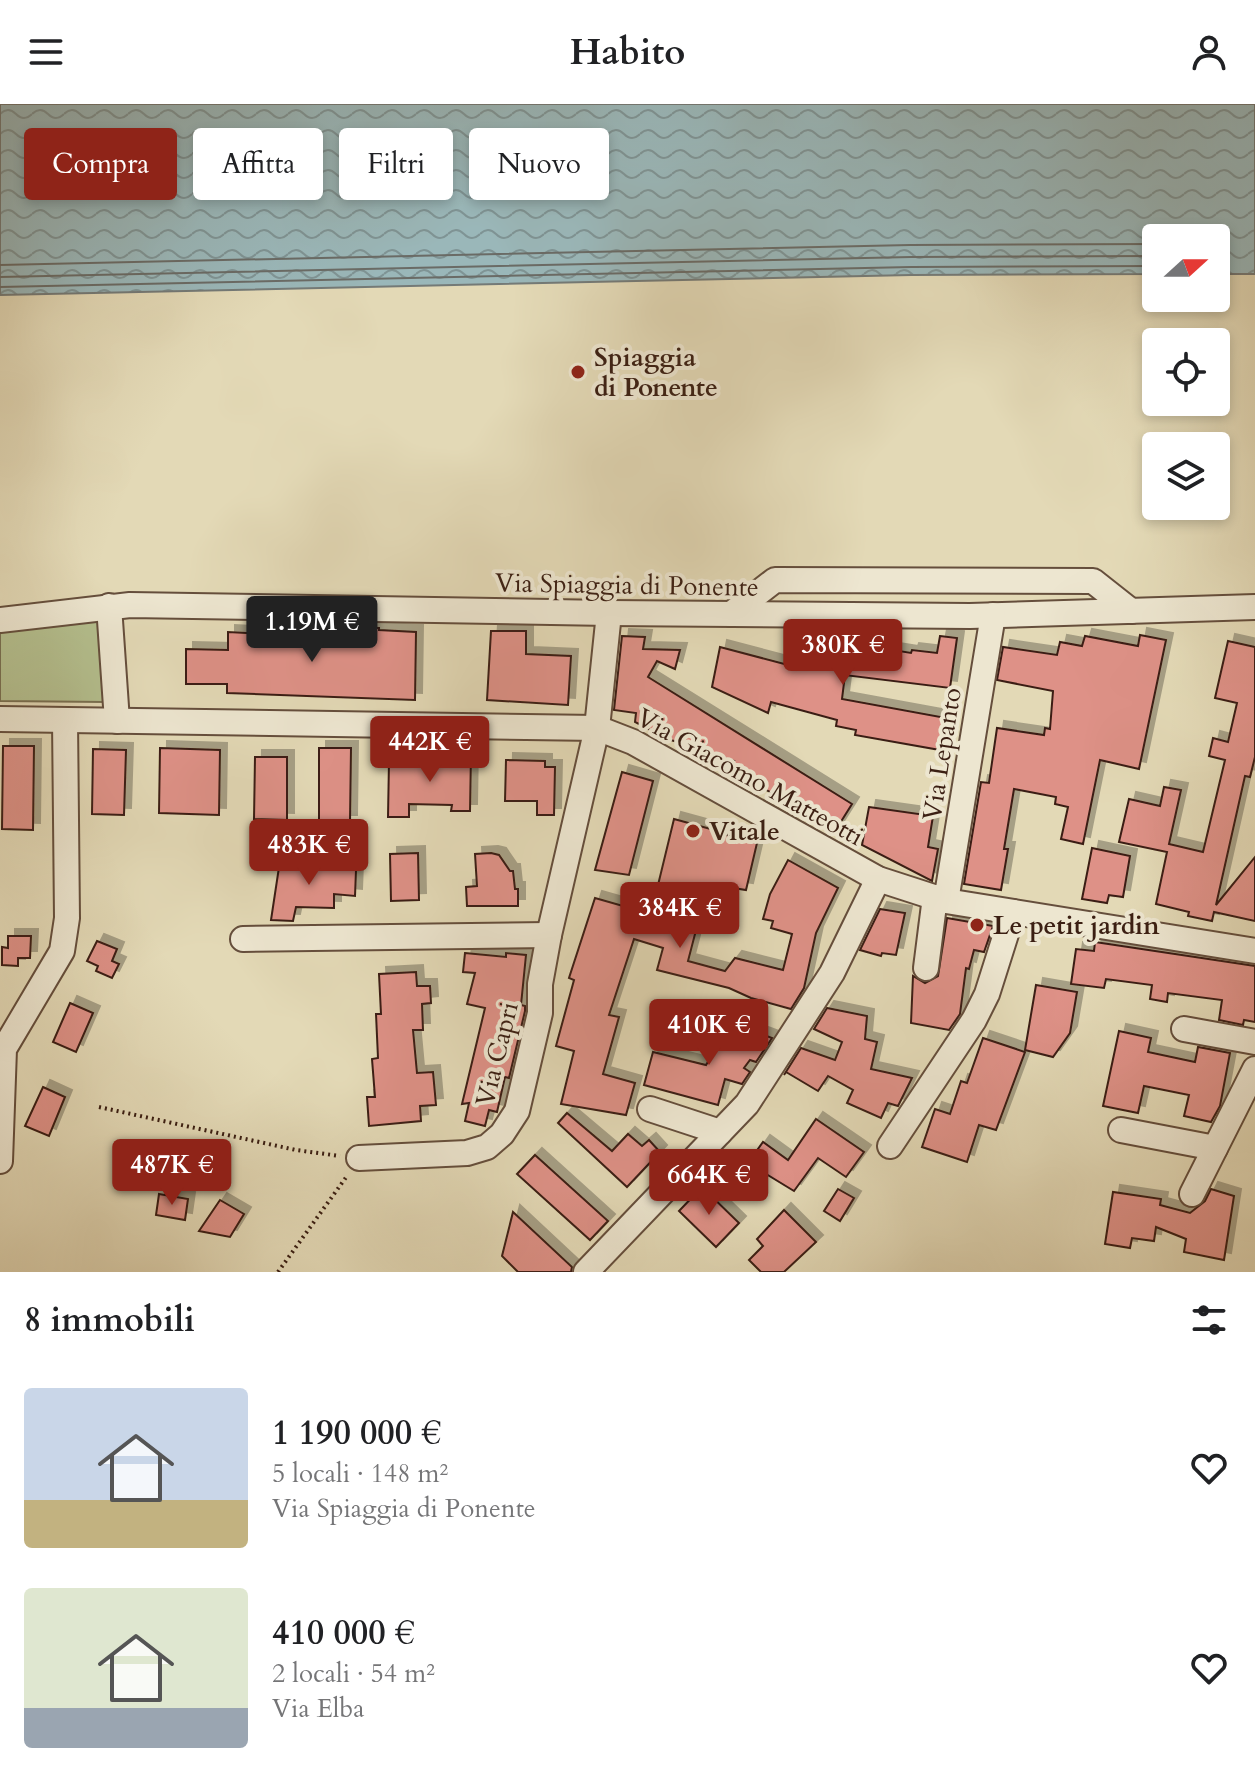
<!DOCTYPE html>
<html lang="it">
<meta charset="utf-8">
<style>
:root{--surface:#fff;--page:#f6f6f6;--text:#202124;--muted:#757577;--accent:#8f2418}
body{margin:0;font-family:Cardo,serif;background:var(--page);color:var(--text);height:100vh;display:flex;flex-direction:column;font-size:30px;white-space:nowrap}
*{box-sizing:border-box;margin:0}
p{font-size:26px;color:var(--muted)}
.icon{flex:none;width:44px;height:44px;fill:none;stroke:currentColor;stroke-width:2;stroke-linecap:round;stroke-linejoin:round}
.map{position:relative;height:1168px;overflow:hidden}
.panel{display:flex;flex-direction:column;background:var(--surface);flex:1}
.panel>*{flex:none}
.hud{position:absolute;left:24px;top:24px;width:800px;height:72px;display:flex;gap:16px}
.needle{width:52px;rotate:69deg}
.fabs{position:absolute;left:1142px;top:120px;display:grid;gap:16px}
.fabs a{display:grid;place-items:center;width:88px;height:88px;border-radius:8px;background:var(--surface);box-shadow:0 4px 12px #0003;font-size:40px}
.price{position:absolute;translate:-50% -68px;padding:0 18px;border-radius:8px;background:var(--accent);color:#fff;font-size:26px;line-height:52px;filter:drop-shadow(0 2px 4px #0008)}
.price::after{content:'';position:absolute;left:50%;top:48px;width:24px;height:18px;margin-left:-12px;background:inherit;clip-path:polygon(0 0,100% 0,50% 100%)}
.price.selected{background:#222;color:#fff}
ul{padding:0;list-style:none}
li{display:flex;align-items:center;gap:24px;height:200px;padding:0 24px}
li span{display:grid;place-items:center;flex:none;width:224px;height:160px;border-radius:8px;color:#555}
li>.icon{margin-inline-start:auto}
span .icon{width:96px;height:96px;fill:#fffc;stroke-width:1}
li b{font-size:34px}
h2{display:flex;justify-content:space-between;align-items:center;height:96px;padding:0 24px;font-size:34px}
.chip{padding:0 28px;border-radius:8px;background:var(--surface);box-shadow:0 4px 12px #0003;font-size:28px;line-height:72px}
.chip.selected{background:var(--accent);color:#fff}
header{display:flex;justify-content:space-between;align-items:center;height:104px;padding:0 24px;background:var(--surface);font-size:36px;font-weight:600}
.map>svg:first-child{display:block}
.green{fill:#b4bf8e;stroke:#786f50;stroke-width:2}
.water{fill:url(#water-waves);stroke:#747a77;stroke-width:2}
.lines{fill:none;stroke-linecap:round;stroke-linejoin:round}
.shore{stroke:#6a6b66;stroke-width:2}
.building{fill:#de9187;stroke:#3b1f13;stroke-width:2;filter:url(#shadow)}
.minor-casing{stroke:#654e3c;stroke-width:28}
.path{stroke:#3b1f13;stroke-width:4;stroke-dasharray:2 4;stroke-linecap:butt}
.minor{stroke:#ede6d0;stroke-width:24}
.poi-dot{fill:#8f2418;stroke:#ede6d0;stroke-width:3}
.labels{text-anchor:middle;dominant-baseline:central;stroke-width:8;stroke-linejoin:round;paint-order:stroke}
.poi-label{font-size:26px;font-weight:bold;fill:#3b1f13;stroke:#ede6d0;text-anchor:start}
.street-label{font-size:26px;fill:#3b1f13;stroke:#ede6d0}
</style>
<header><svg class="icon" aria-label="menu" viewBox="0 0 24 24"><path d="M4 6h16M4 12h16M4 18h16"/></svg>Habito<svg class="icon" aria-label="person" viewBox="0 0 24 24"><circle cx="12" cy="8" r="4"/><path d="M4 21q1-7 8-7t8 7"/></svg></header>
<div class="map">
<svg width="1255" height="1168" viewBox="0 0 1255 1168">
<defs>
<pattern id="water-waves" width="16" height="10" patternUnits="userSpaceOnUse" patternTransform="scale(2)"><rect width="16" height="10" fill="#9ab7b9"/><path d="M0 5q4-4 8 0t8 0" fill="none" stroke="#7f9495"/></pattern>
<filter id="shadow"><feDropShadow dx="7" dy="-7" stdDeviation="0" flood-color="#0004"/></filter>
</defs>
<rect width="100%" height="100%" fill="#e3d9b6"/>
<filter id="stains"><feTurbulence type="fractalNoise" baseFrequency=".0025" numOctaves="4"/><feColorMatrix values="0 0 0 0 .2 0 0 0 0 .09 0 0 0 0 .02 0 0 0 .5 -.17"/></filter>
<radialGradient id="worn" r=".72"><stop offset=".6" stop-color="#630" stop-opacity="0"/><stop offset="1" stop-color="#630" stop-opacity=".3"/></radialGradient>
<path class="green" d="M 101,516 L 105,598 L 0,597 L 0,528 Z"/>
<path class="water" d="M 0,0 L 1255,0 L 1255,170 L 1216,170 L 1216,134 L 1156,134 L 1156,170 L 911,171 L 0,191 Z"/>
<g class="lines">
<g class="shore">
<path d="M 0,161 L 910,141 L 1156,140"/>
<path d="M 0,173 L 911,153 L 1156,152"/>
<path d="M 0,183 L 911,163 L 1156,162"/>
</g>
</g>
<g class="building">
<path d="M 286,523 L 379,524 L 379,526 L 416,528 L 415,596 L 227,589 L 227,580 L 186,580 L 186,545 L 228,546 L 228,528 L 285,531 Z"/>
<path d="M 491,527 L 526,527 L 526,550 L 571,552 L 568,601 L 487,596 Z"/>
<path d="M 1140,531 L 1166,536 L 1139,665 L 1100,656 L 1083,740 L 1061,735 L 1068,703 L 1055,700 L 1056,693 L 1014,685 L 1004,745 L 1008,745 L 1001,786 L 964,780 L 981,678 L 989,679 L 997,624 L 1044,631 L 1045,624 L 1050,625 L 1053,587 L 997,576 L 1003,543 L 1057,551 L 1060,538 L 1082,542 L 1085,532 L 1138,542 Z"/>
<path d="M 622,532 L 645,533 L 643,545 L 680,546 L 675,565 L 657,557 L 648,573 L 852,700 L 837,724 L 729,666 L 734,657 L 691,646 L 692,642 L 667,635 L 635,618 L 636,609 L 614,606 Z"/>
<path d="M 940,532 L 957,534 L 950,584 L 845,571 L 842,595 L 946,614 L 940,646 L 855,631 L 856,626 L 836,622 L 837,616 L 771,598 L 768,609 L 712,583 L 720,543 L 792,562 L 797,542 L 852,557 L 855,540 L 911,549 L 912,546 L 937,549 Z"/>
<path d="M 1228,537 L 1255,543 L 1255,653 L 1250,673 L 1245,672 L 1216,801 L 1255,753 L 1255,817 L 1214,808 L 1212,817 L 1188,812 L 1189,808 L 1156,800 L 1167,748 L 1119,738 L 1129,695 L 1160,702 L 1164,683 L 1181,686 L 1169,740 L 1203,748 L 1225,656 L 1209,652 L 1213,634 L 1228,638 L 1237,599 L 1215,594 Z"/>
<path d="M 3,642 L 34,642 L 33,726 L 2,725 Z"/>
<path d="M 160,644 L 220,646 L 219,711 L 159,709 Z"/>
<path d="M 319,644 L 351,644 L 350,718 L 319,718 Z"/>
<path d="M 93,645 L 126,646 L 124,711 L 92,710 Z"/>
<path d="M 440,648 L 471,649 L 470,707 L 451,707 L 452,701 L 409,700 L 409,713 L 388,713 L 389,657 L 439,658 Z"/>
<path d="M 255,653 L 287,653 L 287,716 L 254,715 Z"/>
<path d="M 506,656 L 545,657 L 545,663 L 555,663 L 554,711 L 537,711 L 537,697 L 505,697 Z"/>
<path d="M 622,668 L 653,677 L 629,771 L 595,766 Z"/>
<path d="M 869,703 L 933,712 L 928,743 L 938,745 L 932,777 L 862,741 Z"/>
<path d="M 674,715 L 718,727 L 718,729 L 757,739 L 746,786 L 708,780 L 688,857 L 725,867 L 735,854 L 783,866 L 792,830 L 771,824 L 773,817 L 763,815 L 770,790 L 788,756 L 838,784 L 816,829 L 804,884 L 791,905 L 751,894 L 729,884 L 657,866 L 663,844 L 634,835 L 609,911 L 619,913 L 603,970 L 635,979 L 626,1011 L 561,1000 L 574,947 L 556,942 L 574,876 L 569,874 L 595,794 L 651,810 Z"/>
<path d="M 1092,744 L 1130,752 L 1123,793 L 1109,791 L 1107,799 L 1082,795 Z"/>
<path d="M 418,749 L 419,796 L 391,797 L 390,750 Z"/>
<path d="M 491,749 L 499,751 L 510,767 L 513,767 L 515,785 L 518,785 L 518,802 L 467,802 L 466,783 L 477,782 L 475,750 Z"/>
<path d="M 281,750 L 301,753 L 300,760 L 356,766 L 355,792 L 334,790 L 334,804 L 296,803 L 293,817 L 271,816 Z"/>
<path d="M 880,805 L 905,809 L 896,851 L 882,849 L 881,852 L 860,846 Z"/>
<path d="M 947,814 L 993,822 L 984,848 L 974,846 L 969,865 L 966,864 L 960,910 L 949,926 L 911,919 L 913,872 L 925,879 L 938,872 Z"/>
<path d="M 8,832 L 31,832 L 30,854 L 18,854 L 18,862 L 2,861 L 2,843 L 8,844 Z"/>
<path d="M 97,837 L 117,845 L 112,857 L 119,860 L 112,874 L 96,867 L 98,862 L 87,857 Z"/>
<path d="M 1095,838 L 1255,862 L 1255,918 L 1244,916 L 1243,921 L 1219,916 L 1222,896 L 1168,889 L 1167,898 L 1150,895 L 1152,881 L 1106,875 L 1104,884 L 1071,880 L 1076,845 L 1094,847 Z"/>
<path d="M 465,849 L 506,853 L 506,849 L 526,851 L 521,901 L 525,902 L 525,907 L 509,974 L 505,973 L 497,1008 L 489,1006 L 485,1022 L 465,1017 L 469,999 L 462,1000 L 485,904 L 467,900 L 475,869 L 463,868 Z"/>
<path d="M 416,868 L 417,882 L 430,882 L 431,899 L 422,900 L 423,926 L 413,926 L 417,969 L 433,968 L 436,1001 L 420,1002 L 421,1017 L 369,1022 L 367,993 L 375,993 L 372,955 L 378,954 L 376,910 L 381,910 L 379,870 Z"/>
<path d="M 1036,881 L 1077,888 L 1070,929 L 1053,953 L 1025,946 Z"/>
<path d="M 70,899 L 93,909 L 76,948 L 53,938 Z"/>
<path d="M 827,904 L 867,912 L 865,935 L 877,938 L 871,965 L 912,974 L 898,1002 L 888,999 L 881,1014 L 847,999 L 853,986 L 828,972 L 818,987 L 786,968 L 784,971 L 801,944 L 835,956 L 842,938 L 814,925 Z"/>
<path d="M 731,919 L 772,934 L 756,958 L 750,956 L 744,964 L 750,968 L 742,980 L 725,975 L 718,1001 L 644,981 L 653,948 L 706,961 Z"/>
<path d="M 1119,927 L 1151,934 L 1148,948 L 1195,958 L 1198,943 L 1230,949 L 1220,1002 L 1211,1018 L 1184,1012 L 1189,991 L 1144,982 L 1138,1009 L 1103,1002 Z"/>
<path d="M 983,934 L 1025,948 L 996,1026 L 979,1021 L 967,1058 L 922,1043 L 935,1005 L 950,1010 L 961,977 L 967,979 Z"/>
<path d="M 43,983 L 65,993 L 49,1032 L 25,1022 Z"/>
<path d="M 567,1009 L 612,1047 L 628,1030 L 642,1042 L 649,1036 L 660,1048 L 627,1083 L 558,1019 Z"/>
<path d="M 816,1015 L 864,1048 L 846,1073 L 818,1054 L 794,1087 L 748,1059 L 763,1038 L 788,1056 Z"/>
<path d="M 535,1051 L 608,1117 L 590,1136 L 517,1070 Z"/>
<path d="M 702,1083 L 739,1119 L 716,1143 L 679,1107 Z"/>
<path d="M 838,1085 L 854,1094 L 840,1117 L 824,1107 Z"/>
<path d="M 1211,1085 L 1234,1092 L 1224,1156 L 1184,1148 L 1186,1135 L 1156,1123 L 1154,1137 L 1132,1134 L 1130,1144 L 1105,1140 L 1113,1088 L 1161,1095 L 1160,1101 L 1190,1109 L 1205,1097 Z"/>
<path d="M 159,1090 L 188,1095 L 185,1116 L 156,1111 Z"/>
<path d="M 220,1096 L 244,1110 L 230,1133 L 199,1127 Z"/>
<path d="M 784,1106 L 816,1138 L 784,1168 L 761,1168 L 749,1156 L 763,1142 L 757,1135 Z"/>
<path d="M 513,1108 L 572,1163 L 571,1168 L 518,1168 L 502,1152 Z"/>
</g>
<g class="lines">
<defs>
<g id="minor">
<path d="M 109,502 L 117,617"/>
<path d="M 731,510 L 775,476 L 1093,477 L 1131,507"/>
<path d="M 0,516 L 130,501 L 609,509 L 970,512 L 1255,503"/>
<path d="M 0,615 L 597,624 L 633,638 L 878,775 L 946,797 L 1255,847"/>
<path d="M 946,797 L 993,511"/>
<path d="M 243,835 L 549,831"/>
<path d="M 926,864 L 935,793"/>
<path d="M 1184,925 L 1255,938"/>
<path d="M 650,1005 L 720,1028"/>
<path d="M 1121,1026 L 1215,1044"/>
<path d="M 890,1042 L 974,916 L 987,890 L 1013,808"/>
<path d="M 359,1054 L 467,1049 L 487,1043 L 502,1030 L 517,1007 L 540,909 L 540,880 L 549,831 L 597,624 L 609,509"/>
<path d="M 0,1057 L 4,945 L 62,847 L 67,814 L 65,616"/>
<path d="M 1192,1090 L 1255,965"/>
<path d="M 586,1168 L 747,1000 L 832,869 L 878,775"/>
</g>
</defs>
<use href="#minor" class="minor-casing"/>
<g class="path">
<path d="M 99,1003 L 296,1046 L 340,1052"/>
<path d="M 278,1168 L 347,1072"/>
</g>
<use href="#minor" class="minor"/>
</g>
<g class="poi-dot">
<circle cx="578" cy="268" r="8"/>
<circle cx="693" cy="727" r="8"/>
<circle cx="977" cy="821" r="8"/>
</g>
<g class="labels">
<g class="poi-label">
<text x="594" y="253">Spiaggia<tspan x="594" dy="30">di Ponente</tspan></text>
<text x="709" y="727">Vitale</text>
<text x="993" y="821">Le petit jardin</text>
</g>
<g class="street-label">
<text transform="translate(627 481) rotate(1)">Via Spiaggia di Ponente</text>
<text transform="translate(942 650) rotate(-81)">Via Lepanto</text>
<text transform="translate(750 673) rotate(29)">Via Giacomo Matteotti</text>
<text transform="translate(497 950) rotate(-76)">Via Capri</text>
</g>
</g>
<rect width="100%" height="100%" filter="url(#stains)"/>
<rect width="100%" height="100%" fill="url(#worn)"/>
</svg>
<div class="fabs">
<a><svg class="needle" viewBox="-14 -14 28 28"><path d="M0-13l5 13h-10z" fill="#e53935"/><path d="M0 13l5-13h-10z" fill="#757577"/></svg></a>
<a><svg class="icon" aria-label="locate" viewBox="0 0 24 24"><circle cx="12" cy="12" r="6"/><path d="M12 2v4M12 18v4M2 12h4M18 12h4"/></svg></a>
<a><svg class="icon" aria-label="layers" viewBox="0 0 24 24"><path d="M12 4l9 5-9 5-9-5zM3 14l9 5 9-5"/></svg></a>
</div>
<b class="price selected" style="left:312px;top:560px">1.19M €</b>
<b class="price" style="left:843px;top:583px">380K €</b>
<b class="price" style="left:430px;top:680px">442K €</b>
<b class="price" style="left:309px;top:783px">483K €</b>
<b class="price" style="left:680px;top:846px">384K €</b>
<b class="price" style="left:709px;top:963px">410K €</b>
<b class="price" style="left:172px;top:1103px">487K €</b>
<b class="price" style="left:709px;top:1113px">664K €</b>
<div class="hud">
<a class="chip selected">Compra</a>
<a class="chip">Affitta</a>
<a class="chip">Filtri</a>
<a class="chip">Nuovo</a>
</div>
</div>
<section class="panel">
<h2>8 immobili<svg class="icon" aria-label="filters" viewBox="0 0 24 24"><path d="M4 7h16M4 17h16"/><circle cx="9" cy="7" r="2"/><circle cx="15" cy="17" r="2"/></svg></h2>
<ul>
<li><span style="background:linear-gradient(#c9d6e8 70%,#c2b280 0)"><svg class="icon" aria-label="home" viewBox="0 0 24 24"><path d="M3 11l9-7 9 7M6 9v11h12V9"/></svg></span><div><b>1 190 000 €</b><p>5 locali · 148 m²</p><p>Via Spiaggia di Ponente</p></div><svg class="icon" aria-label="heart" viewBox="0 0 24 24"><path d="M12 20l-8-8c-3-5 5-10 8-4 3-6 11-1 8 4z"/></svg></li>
<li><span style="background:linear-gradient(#dfe7d0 75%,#9aa5b1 0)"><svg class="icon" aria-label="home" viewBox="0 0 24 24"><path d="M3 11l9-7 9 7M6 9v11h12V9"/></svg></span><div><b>410 000 €</b><p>2 locali · 54 m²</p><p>Via Elba</p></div><svg class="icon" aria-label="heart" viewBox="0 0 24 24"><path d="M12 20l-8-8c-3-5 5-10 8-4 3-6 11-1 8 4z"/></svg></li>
</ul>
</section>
